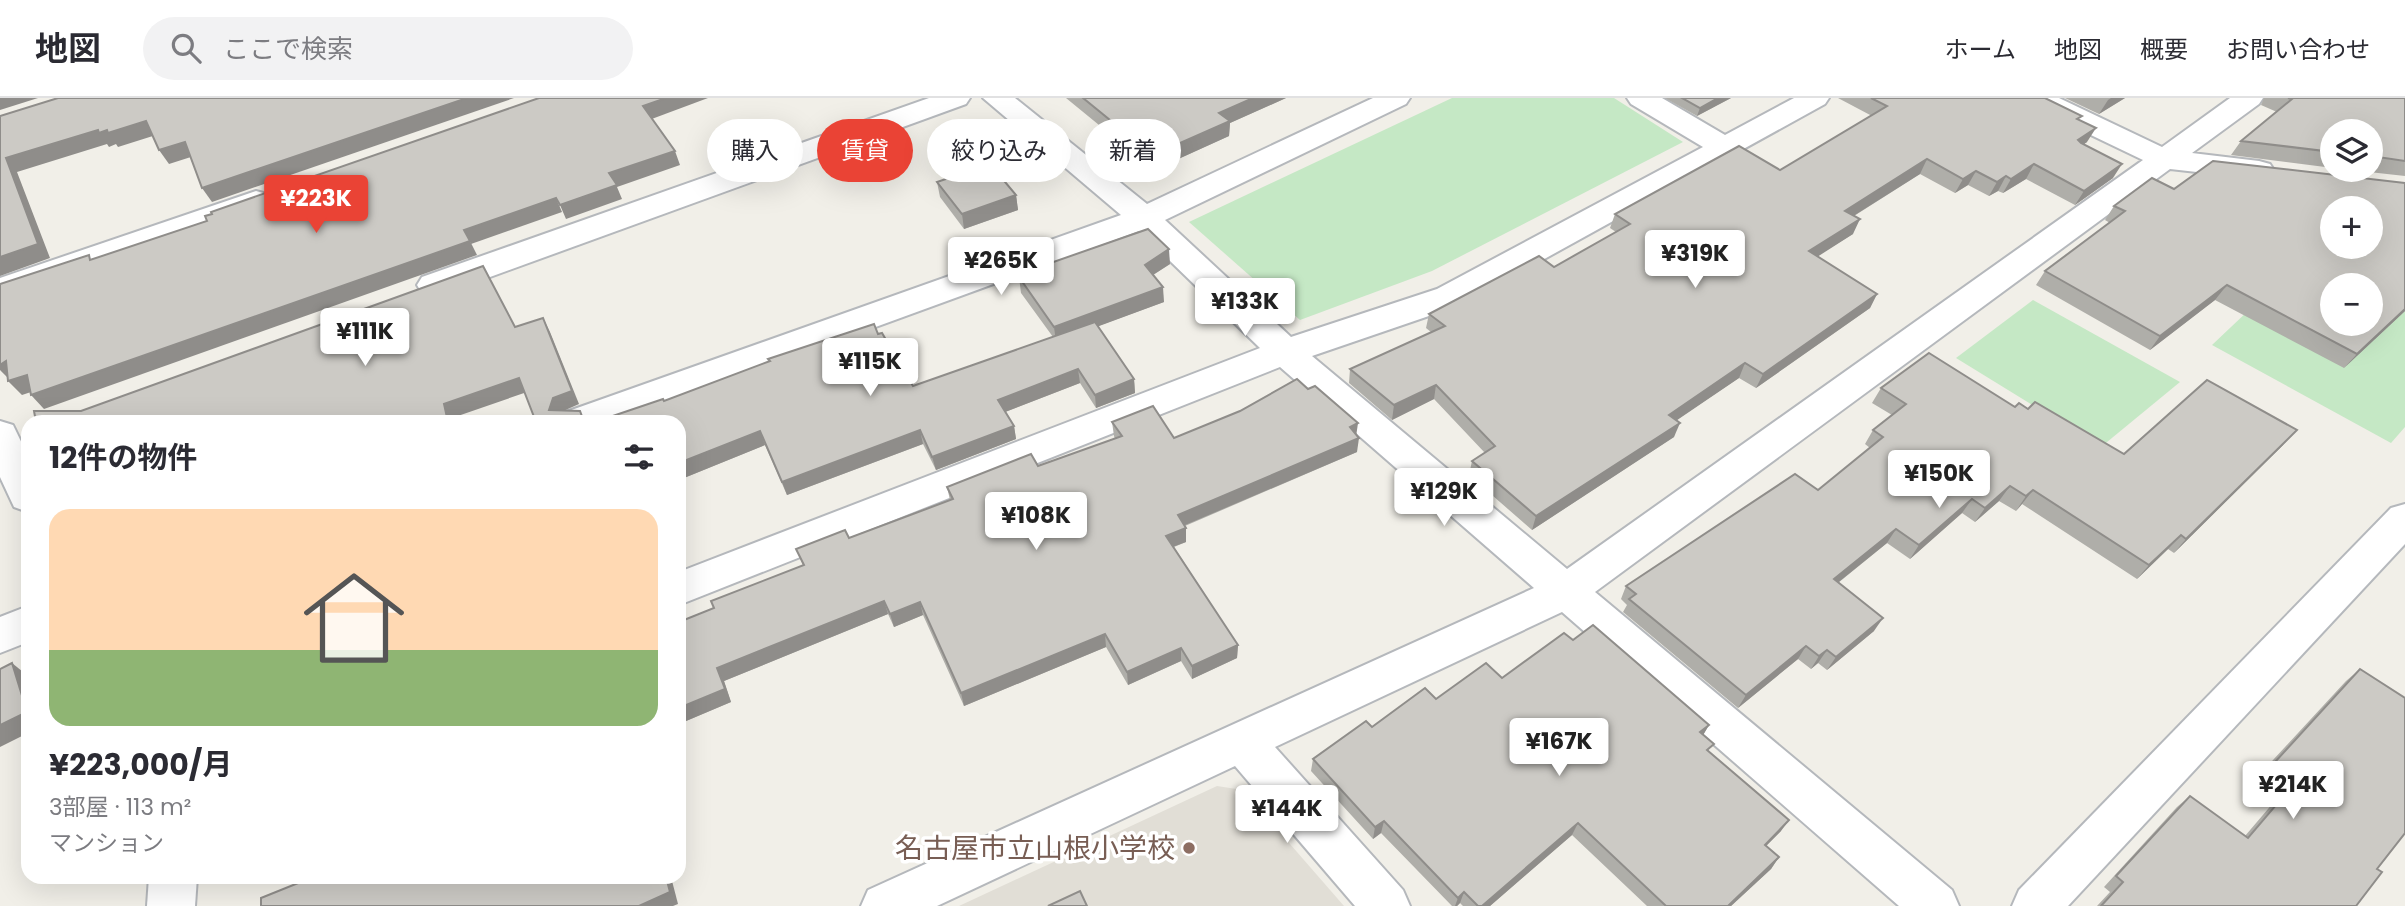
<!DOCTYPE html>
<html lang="ja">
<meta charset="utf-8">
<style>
:root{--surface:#fff;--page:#f2f2f3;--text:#2b2b33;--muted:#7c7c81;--line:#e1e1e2;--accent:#ea4335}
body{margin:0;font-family:Poppins,"Noto Sans JP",sans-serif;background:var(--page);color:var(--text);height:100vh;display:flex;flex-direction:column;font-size:26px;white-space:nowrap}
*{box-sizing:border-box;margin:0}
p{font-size:23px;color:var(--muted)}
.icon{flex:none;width:38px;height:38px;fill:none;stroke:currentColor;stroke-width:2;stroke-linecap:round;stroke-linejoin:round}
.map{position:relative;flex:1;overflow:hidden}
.panel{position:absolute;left:21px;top:317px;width:665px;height:469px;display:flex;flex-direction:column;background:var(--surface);border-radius:21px;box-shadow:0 7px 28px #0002}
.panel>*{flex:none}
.guide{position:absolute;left:707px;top:21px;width:665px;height:63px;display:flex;gap:14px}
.tools{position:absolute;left:2320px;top:21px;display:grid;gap:14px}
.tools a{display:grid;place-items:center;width:63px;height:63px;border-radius:50%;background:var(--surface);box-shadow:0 7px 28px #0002;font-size:35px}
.price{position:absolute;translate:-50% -60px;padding:0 16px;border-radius:7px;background:#fff;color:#222;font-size:23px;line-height:46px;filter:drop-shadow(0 2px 4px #0008)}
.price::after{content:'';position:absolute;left:50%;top:42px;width:21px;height:16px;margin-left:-10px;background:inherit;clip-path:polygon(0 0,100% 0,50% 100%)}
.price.on{background:var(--accent);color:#fff}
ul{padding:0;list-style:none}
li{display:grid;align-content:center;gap:14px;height:371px;padding:0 28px}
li+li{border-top:2px solid var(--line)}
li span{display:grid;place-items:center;height:217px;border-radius:21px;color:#555}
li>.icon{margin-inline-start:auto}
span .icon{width:126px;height:126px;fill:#fffc;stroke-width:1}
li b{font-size:30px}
h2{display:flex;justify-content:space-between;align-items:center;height:84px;padding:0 28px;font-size:30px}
.pill{padding:0 24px;border-radius:32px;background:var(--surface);box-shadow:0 7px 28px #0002;font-size:24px;line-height:63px}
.pill.on{background:var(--accent);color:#fff}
header{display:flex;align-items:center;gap:42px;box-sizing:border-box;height:98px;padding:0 35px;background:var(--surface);border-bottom:2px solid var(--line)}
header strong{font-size:33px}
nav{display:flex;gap:38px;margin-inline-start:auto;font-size:24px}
.search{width:490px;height:63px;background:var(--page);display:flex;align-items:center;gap:18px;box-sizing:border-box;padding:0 24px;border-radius:38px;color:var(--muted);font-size:26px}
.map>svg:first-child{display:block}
.education{fill:#e1ded6}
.green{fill:#c5e8c5;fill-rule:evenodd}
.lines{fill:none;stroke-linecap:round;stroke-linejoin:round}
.minor-casing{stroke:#b5b8bc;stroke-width:4}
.minor{fill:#fff;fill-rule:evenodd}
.wall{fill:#afaea9}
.shaded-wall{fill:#8f8d8a}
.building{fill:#cccac5;stroke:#8f8d8a;stroke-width:2;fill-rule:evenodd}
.education-dot{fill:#8d6e63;stroke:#fff;stroke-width:2.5}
.labels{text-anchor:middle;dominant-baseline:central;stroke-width:7;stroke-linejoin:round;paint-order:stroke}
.near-education-label{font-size:28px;fill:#785e54;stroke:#fff;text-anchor:end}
</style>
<header>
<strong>地図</strong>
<div class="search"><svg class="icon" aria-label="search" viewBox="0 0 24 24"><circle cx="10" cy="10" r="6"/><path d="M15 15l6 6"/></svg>ここで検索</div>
<nav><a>ホーム</a><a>地図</a><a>概要</a><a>お問い合わせ</a></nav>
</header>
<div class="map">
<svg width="2405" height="808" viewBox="0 0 2405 808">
<rect width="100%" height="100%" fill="#f1efe8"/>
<path class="education" d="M 1217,688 L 1243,692 L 1344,808 L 959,808 Z"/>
<g class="green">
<path d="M 1452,0 L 1614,0 L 1683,44 L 1432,173 L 1300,222 L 1189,124 Z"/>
<path d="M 2405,177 L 2405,329 L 2391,345 L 2212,247 L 2268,194 ZM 2333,187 L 2371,187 L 2371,226 L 2333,226 Z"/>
<path d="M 2033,202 L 2180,284 L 2101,349 L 1956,260 Z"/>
</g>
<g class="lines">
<defs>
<g id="minor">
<path d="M 929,0 L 970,0 L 966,6 L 446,195 L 434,198 L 422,195 L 417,187 L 422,179 Z"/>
<path d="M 983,0 L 1015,0 L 1147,106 L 1373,0 L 1410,0 L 1406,6 L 1165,122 L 1291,239 L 1437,191 L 1703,49 L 1631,6 L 1627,0 L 1662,0 L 1725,37 L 1794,0 L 1829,0 L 1825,6 L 1461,207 L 1312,258 L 1567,471 L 2143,62 L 2026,6 L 2022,0 L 2059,0 L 2162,49 L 2230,0 L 2263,0 L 2259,6 L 2192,55 L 2259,63 L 2270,66 L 2274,72 L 2270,78 L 2259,81 L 2170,71 L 1595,494 L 1952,792 L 1959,808 L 1899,808 L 1562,514 L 1275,649 L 1403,792 L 1410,808 L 1355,808 L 1235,668 L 937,808 L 861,808 L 868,792 L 1534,490 L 1280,269 L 679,507 L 679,474 L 1260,250 L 1139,133 L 615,324 L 558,324 L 563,315 L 1121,117 Z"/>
<path d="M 256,93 L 267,96 L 272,103 L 267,110 L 0,203 L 0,180 Z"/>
<path d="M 0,323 L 13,327 L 28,358 L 28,414 L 14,409 L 0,379 Z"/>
<path d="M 2405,406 L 2405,446 L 2068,808 L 2012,808 L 2019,792 L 2391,410 Z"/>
<path d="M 28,508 L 28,544 L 0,555 L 0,519 Z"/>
<path d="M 149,779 L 197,779 L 195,808 L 147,808 Z"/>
</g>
</defs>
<use href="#minor" class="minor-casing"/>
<use href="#minor" class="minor"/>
</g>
<g class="wall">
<path d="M 1066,0 L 1286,0 L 1230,25 L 1229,38 L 1154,72 Z"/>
<path d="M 1665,0 L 1731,0 L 1697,18 Z"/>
<path d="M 1838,0 L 2045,0 L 2080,22 L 2087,44 L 2084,46 L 2113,80 L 2075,107 L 2026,81 L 2003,95 L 1998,93 L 1989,98 L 1968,87 L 1955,95 L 1920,76 L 1854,118 L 1853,136 L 1817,158 L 1877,196 L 1870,210 L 1756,290 L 1739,280 L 1676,322 L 1674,339 L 1532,432 L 1469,377 L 1472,363 L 1485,355 L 1434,301 L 1392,322 L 1349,285 L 1350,271 L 1431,234 L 1426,230 L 1429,216 L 1554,169 L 1616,134 L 1610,130 L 1615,116 L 1780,72 L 1872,18 Z"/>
<path d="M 2065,0 L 2125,0 L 2099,16 Z"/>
<path d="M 2264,0 L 2405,0 L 2405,78 L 2351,72 L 2371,72 L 2371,33 L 2333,33 L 2333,70 L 2231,57 L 2241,43 L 2277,14 L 2261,7 Z"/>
<path d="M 937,84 L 1016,97 L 1018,112 L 964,131 L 940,99 Z"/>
<path d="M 2405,85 L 2405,213 L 2344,270 L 2215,202 L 2150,252 L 2036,187 L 2045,173 L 2110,125 L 2105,122 L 2114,108 L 2174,91 Z"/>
<path d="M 1170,166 L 1153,177 L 1164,204 L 1098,228 L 1134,281 L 1135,295 L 1096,310 L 1080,285 L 1005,314 L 1014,328 L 1016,341 L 936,372 L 923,346 L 787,397 L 765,347 L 679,382 L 679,324 L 664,303 L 878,236 L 913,288 L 1053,239 L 1021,195 L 1019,179 L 1040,172 L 1039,169 Z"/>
<path d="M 1881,290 L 2028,311 L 2124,356 L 2283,347 L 2174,455 L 2168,451 L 2137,481 L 2022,406 L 2016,413 L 1999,403 L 1975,424 L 1962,415 L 1910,461 L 1887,445 L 1838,485 L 1874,533 L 1827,572 L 1818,565 L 1811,571 L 1798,561 L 1738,610 L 1623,514 L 1627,507 L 1621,501 L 1626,488 L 1818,392 L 1870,350 L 1865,346 L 1873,332 L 1892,317 L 1872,305 Z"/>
<path d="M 1112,324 L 1174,340 L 1357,337 L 1357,354 L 1185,428 L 1186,444 L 1174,449 L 1238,547 L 1237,560 L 1192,581 L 1181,563 L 1128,587 L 1106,549 L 964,608 L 923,517 L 894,529 L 888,516 L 724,583 L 731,604 L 679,626 L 714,510 L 803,467 L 796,451 L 849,440 L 950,402 L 947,389 L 1038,368 L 1115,341 L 1114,338 Z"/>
<path d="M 1573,542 L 1709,627 L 1703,637 L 1709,654 L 1781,733 L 1766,748 L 1779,759 L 1771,771 L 1731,808 L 1647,808 L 1572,737 L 1490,808 L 1463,808 L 1460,805 L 1457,808 L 1452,808 L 1381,735 L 1373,741 L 1311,673 L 1313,661 L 1372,629 L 1436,601 L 1502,580 Z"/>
<path d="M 2360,571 L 2377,771 L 2356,808 L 2097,808 L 2110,794 L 2104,789 L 2177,709 L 2190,698 L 2245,738 L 2285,691 L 2261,675 L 2346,583 Z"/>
</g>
<g class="shaded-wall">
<path d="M 0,0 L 38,0 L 0,12 Z"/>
<path d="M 467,0 L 514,0 L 212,104 L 202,90 Z"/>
<path d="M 666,0 L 708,0 L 649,22 L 643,8 Z"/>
<path d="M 1253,0 L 1286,0 L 1230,25 L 1229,38 L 1154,72 L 1153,57 L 1219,15 Z"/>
<path d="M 1718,0 L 1731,0 L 1697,18 L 1700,10 Z"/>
<path d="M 2111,0 L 2125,0 L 2099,16 L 2108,2 Z"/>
<path d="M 146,23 L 156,37 L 118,49 L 116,46 L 109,49 L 107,46 L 17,74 L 50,160 L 0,178 L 0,159 L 6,60 L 98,32 L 107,32 Z"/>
<path d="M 2096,30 L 2087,44 L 2070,56 L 2078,42 Z"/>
<path d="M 185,44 L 194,58 L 169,66 L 159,52 Z"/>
<path d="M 675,53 L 680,67 L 617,89 L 622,101 L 566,121 L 560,107 L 609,75 Z"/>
<path d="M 1927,61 L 1920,76 L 1839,127 L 1845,113 Z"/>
<path d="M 2034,66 L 2026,81 L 2003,95 L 2011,81 Z"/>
<path d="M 2122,66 L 2113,80 L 2075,107 L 2084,93 Z"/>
<path d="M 1976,73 L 1968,87 L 1955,95 L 1963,81 Z"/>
<path d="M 2006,78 L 1998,93 L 1989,98 L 1997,84 Z"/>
<path d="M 1016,97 L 1018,112 L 964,131 L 962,116 Z"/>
<path d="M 556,100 L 562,114 L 471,146 L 464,132 Z"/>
<path d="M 1860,121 L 1853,136 L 1803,168 L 1809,153 Z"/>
<path d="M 470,143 L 477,157 L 44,311 L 31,297 Z"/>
<path d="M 1169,151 L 1170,166 L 1145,182 L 1145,167 Z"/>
<path d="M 2227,187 L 2215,202 L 2150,252 L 2160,238 Z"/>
<path d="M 1163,189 L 1164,204 L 1056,244 L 1054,229 Z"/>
<path d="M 1877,196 L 1870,210 L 1756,290 L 1763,276 Z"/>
<path d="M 2405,211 L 2405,213 L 2344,270 L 2357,256 Z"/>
<path d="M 543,220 L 550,234 L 579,306 L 561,314 L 549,312 Z"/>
<path d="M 6,263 L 27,277 L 40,291 L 22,297 L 8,283 L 10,282 L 0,272 L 0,267 Z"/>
<path d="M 1745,265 L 1739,280 L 1664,331 L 1669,317 Z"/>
<path d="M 1078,271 L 1080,285 L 1000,316 L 998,302 Z"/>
<path d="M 519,280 L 527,294 L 452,320 L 453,324 L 448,324 L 444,306 Z"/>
<path d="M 1134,281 L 1135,295 L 1096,310 L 1095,297 Z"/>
<path d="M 1436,287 L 1434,301 L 1392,322 L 1394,307 Z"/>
<path d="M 1358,325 L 1356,339 L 1350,329 Z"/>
<path d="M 1680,325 L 1674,339 L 1532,432 L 1536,418 Z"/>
<path d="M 1014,328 L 1016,341 L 936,372 L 932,359 Z"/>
<path d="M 920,332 L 923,346 L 787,397 L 782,384 Z"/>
<path d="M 2297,332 L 2283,347 L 2174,455 L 2186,441 Z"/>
<path d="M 760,333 L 765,347 L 679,382 L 679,365 Z"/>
<path d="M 1359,340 L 1357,354 L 1178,430 L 1178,417 Z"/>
<path d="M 2010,388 L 1999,403 L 1975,424 L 1985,410 Z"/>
<path d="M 2033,392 L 2022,406 L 2016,413 L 2026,398 Z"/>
<path d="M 1972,401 L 1962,415 L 1910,461 L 1919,447 Z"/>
<path d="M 679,414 L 685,429 L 679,431 Z"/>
<path d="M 1186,430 L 1186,444 L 1167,451 L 1166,438 Z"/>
<path d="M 1896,431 L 1887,445 L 1825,495 L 1834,481 Z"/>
<path d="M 2181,437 L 2168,451 L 2137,481 L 2149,467 Z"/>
<path d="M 884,503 L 888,516 L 724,583 L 731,604 L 679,626 L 679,610 L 717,570 Z"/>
<path d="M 920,504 L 923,517 L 894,529 L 890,516 Z"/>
<path d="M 1883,520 L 1874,533 L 1827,572 L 1836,559 Z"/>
<path d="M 1105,536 L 1106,549 L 964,608 L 961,595 Z"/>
<path d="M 1238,547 L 1237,560 L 1192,581 L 1192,568 Z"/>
<path d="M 1806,548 L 1798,561 L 1738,610 L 1746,597 Z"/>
<path d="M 1181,550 L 1181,563 L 1128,587 L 1127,574 Z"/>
<path d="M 1827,552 L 1818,565 L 1811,571 L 1819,558 Z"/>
<path d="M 12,565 L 28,578 L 28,635 L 0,649 L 0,627 Z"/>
<path d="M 1709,627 L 1702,639 L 1700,634 Z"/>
<path d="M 1789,722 L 1781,733 L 1756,758 L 1765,747 Z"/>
<path d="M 1384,723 L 1381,735 L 1373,741 L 1375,729 Z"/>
<path d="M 1578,725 L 1572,737 L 1490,808 L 1482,808 Z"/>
<path d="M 1779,759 L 1771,771 L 1731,808 L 1728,808 Z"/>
<path d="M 666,779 L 671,779 L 678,806 L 673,808 L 639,808 Z"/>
<path d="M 1464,794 L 1460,805 L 1457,808 L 1455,808 L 1458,800 Z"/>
</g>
<g class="building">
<path d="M 58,0 L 467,0 L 202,90 L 185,44 L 159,52 L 146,23 L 108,35 L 107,32 L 99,35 L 98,32 L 6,60 L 38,146 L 0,159 L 0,18 Z"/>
<path d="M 539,0 L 666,0 L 643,8 L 675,53 L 609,75 L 617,87 L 560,107 L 556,100 L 464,132 L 470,143 L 31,297 L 27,277 L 8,283 L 6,263 L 0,267 L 0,186 L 89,157 L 90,162 L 207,123 L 205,118 L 212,116 L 211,114 Z"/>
<path d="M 1083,0 L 1253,0 L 1219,15 L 1230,23 L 1153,57 Z"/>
<path d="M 1682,0 L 1718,0 L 1700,10 Z"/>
<path d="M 1871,0 L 2045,0 L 2082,18 L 2077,21 L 2096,30 L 2078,42 L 2081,45 L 2122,66 L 2084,93 L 2034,66 L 2011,81 L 2006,78 L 1997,84 L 1976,73 L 1963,81 L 1927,61 L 1845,113 L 1860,121 L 1809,153 L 1877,196 L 1763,276 L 1745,265 L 1669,317 L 1680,325 L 1536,418 L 1472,363 L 1495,348 L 1436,287 L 1394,307 L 1350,271 L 1445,228 L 1429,216 L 1539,158 L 1554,169 L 1630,126 L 1615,116 L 1739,48 L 1780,72 L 1887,8 Z"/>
<path d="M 2288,0 L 2405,0 L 2405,63 L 2371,58 L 2371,33 L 2333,33 L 2333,54 L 2241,43 L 2292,1 Z"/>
<path d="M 2213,63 L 2405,85 L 2405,211 L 2357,256 L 2227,187 L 2160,238 L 2045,173 L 2125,113 L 2114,108 L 2152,80 L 2174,91 ZM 2333,110 L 2371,110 L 2371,149 L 2333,149 ZM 2333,187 L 2371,187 L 2371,226 L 2333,226 Z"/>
<path d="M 990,66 L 1016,97 L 962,116 L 937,84 Z"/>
<path d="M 1148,131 L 1169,151 L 1145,167 L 1163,189 L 1054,229 L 1019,179 L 1041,172 L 1039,169 Z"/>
<path d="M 483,168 L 515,229 L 543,220 L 572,293 L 553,300 L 549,312 L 580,313 L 584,324 L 536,324 L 519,280 L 444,306 L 448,324 L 36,324 L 34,313 L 81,313 Z"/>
<path d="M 1095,224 L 1134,281 L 1095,297 L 1078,271 L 998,302 L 1014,328 L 932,359 L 920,332 L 782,384 L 760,333 L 679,365 L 679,324 L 595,324 L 663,301 L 664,303 L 770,263 L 768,261 L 874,226 L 878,236 L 882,235 L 913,288 Z"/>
<path d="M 1929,255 L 2015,309 L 2019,305 L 2028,311 L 2035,304 L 2124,356 L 2207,282 L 2297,332 L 2186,441 L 2181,437 L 2149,467 L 2033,392 L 2026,398 L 2010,388 L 1985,410 L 1972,401 L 1919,447 L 1896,431 L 1834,481 L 1883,520 L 1836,559 L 1827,552 L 1819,558 L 1806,548 L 1746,597 L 1629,501 L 1636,496 L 1626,488 L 1795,376 L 1818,392 L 1883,339 L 1873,332 L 1906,306 L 1881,290 Z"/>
<path d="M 1297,281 L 1308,291 L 1315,288 L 1358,325 L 1350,329 L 1359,340 L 1178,417 L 1186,430 L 1166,438 L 1238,547 L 1192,568 L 1181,550 L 1127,574 L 1105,536 L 961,595 L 920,504 L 890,516 L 884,503 L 717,570 L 725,591 L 679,610 L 679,524 L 714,510 L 711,503 L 804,467 L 796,451 L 845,432 L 849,440 L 953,401 L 947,389 L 1031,356 L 1038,368 L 1122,338 L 1112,324 L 1153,308 L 1174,340 L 1240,313 Z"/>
<path d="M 1593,527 L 1709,627 L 1700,634 L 1714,646 L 1707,652 L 1789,722 L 1765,747 L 1779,759 L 1728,808 L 1666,808 L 1578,725 L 1482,808 L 1478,808 L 1464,794 L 1458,800 L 1384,723 L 1375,729 L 1313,661 L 1366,623 L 1372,629 L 1425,590 L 1436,601 L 1486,565 L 1502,580 L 1564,535 L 1573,542 Z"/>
<path d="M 12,565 L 27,614 L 0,627 L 0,571 Z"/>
<path d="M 2360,571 L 2405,600 L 2405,735 L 2377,771 L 2382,774 L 2356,808 L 2101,808 L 2123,784 L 2116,778 L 2190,698 L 2248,740 L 2299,680 L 2275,664 Z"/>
<path d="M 313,779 L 666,779 L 670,794 L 639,808 L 261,808 L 261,800 Z"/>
<path d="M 1080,793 L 1087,808 L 1048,808 Z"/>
</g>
<circle class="education-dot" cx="1189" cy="750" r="7"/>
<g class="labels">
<g class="near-education-label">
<text x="1175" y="750">名古屋市立山根小学校</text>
</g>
</g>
</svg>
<div class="tools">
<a><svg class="icon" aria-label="layers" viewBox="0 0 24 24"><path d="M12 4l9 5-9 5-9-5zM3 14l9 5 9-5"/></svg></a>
<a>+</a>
<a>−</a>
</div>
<b class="price on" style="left:316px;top:137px">¥223K</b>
<b class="price" style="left:1695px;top:192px">¥319K</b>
<b class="price" style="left:1001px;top:199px">¥265K</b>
<b class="price" style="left:1245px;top:240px">¥133K</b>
<b class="price" style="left:365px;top:270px">¥111K</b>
<b class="price" style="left:870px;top:300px">¥115K</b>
<b class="price" style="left:1939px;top:412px">¥150K</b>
<b class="price" style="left:1444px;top:430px">¥129K</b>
<b class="price" style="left:1036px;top:454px">¥108K</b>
<b class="price" style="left:1559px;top:680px">¥167K</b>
<b class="price" style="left:2293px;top:723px">¥214K</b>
<b class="price" style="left:1287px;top:747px">¥144K</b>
<div class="guide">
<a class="pill">購入</a>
<a class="pill on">賃貸</a>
<a class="pill">絞り込み</a>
<a class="pill">新着</a>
</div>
<section class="panel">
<h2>12件の物件<svg class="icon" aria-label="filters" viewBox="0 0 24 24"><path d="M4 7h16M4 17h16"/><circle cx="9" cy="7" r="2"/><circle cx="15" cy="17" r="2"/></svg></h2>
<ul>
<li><span style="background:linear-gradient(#ffd9b3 65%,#8fb573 0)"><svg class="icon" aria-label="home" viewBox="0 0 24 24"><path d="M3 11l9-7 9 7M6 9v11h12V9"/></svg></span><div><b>¥223,000/月</b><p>3部屋 · 113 m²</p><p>マンション</p></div></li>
</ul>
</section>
</div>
